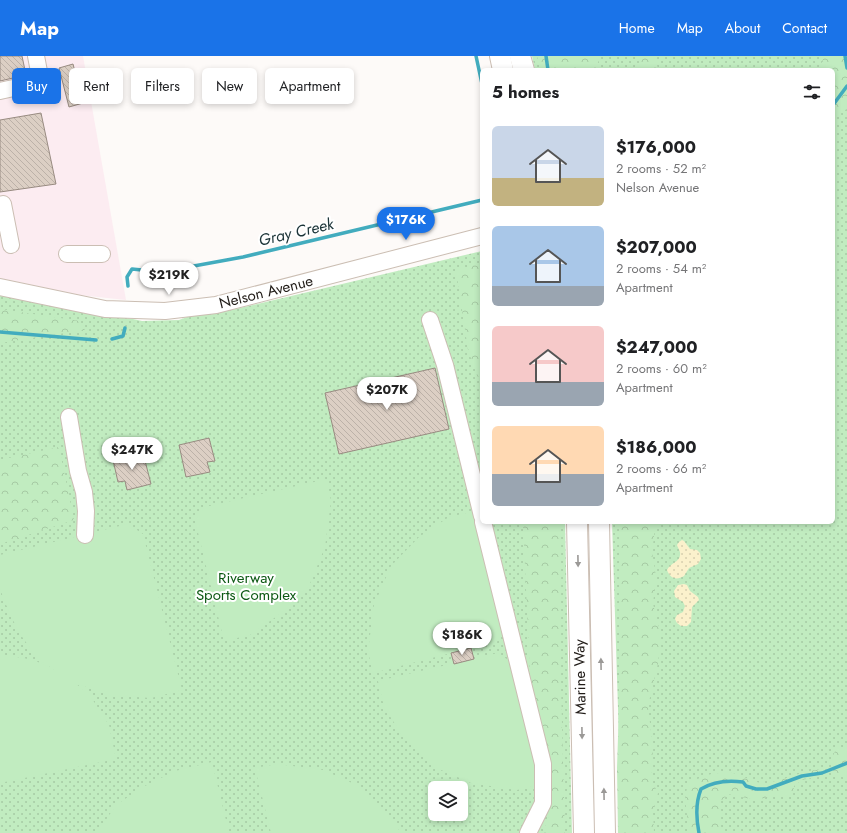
<!DOCTYPE html>
<meta charset="utf-8">
<style>
:root{--surface:#fff;--page:#f2f2f2;--text:#202124;--muted:#757577;--accent:#1a73e8}
body{margin:0;font-family:Jost,sans-serif;background:var(--page);color:var(--text);height:100vh;display:flex;flex-direction:column;font-size:15px;white-space:nowrap}
*{box-sizing:border-box;margin:0}
p{font-size:13px;color:var(--muted)}
.icon{flex:none;width:22px;height:22px;fill:none;stroke:currentColor;stroke-width:2;stroke-linecap:round;stroke-linejoin:round}
.map{position:relative;flex:1;overflow:hidden}
.panel{position:absolute;left:480px;top:12px;width:355px;height:456px;display:flex;flex-direction:column;background:var(--surface);border-radius:6px;box-shadow:0 2px 6px #0003}
.panel>*{flex:none}
.hud{position:absolute;left:12px;top:12px;width:380px;height:36px;display:flex;gap:8px}
.controls{position:absolute;left:428px;top:725px;display:grid;gap:8px}
.controls a{display:grid;place-items:center;width:40px;height:40px;border-radius:6px;background:var(--surface);box-shadow:0 2px 6px #0003;font-size:20px}
.price{position:absolute;translate:-50% -34px;padding:0 9px;border-radius:14px;background:#fff;color:#222;font-size:13px;line-height:26px;filter:drop-shadow(0 1px 2px #0008)}
.price::after{content:'';position:absolute;left:50%;top:24px;width:12px;height:9px;margin-left:-6px;background:inherit;clip-path:polygon(0 0,100% 0,50% 100%)}
.price.on{background:var(--accent);color:#fff}
ul{padding:0;list-style:none}
li{display:flex;align-items:center;gap:12px;height:100px;padding:0 12px}
li span{display:grid;place-items:center;flex:none;width:112px;height:80px;border-radius:6px;color:#555}
li>.icon{margin-inline-start:auto}
span .icon{width:48px;height:48px;fill:#fffc;stroke-width:1}
li b{font-size:17px}
h2{display:flex;justify-content:space-between;align-items:center;height:48px;padding:0 12px;font-size:17px}
.tag{padding:0 14px;border-radius:6px;background:var(--surface);box-shadow:0 2px 6px #0003;font-size:14px;line-height:36px}
.tag.on{background:var(--accent);color:#fff}
header{display:flex;align-items:center;gap:24px;box-sizing:border-box;height:56px;padding:0 20px;background:var(--accent);color:#fff}
header strong{font-size:19px}
nav{display:flex;gap:22px;margin-inline-start:auto;font-size:14px}
.map>svg:first-child{display:block}
.commercial{fill:#fcecf1}
.green{fill:url(#green-dots);fill-rule:evenodd}
.forest{fill:url(#forest-crowns)}
.sand{fill:url(#sand-dots)}
.pitch{fill:#c1ecc0}
.lines{fill:none;stroke-linecap:round;stroke-linejoin:round}
.stream{stroke:#42acbe;stroke-width:3.5}
.building{fill:url(#building-back-hatch);stroke:#988b81}
.minor-casing{stroke:#cbbeb3;stroke-width:18}
.major-casing{stroke:#cbbeb3;stroke-width:22}
.minor{stroke:#fff;stroke-width:16}
.major{stroke:#fff;stroke-width:20}
.oneway{fill:#9b9997}
.labels{text-anchor:middle;dominant-baseline:central;stroke-width:4;stroke-linejoin:round;paint-order:stroke}
.street-label{font-size:15px;fill:#211c18;stroke:#fff}
.park-label{font-size:15px;fill:#0d5914;stroke:#fff}
.water-label{font-size:16px;font-style:italic;fill:#1d3539;stroke:#fff}
</style>
<header>
<strong>Map</strong>
<nav><a>Home</a><a>Map</a><a>About</a><a>Contact</a></nav>
</header>
<div class="map">
<svg width="847" height="777" viewBox="0 0 847 777">
<defs>
<pattern id="green-dots" width="8" height="8" patternUnits="userSpaceOnUse"><rect width="8" height="8" fill="#c1ecc0"/><path d="M2 2h.1M6 6h.1" fill="none" stroke="#a6caa4" stroke-width="1.8" stroke-linecap="round"/></pattern>
<pattern id="forest-crowns" width="20" height="18" patternUnits="userSpaceOnUse"><rect width="20" height="18" fill="#c1ecc0"/><path d="M2 6a3 3 0 1 1 6 0M12 15a3 3 0 1 1 6 0" fill="none" stroke="#a6caa4"/></pattern>
<pattern id="sand-dots" width="8" height="8" patternUnits="userSpaceOnUse"><rect width="8" height="8" fill="#fbf1cc"/><path d="M2 2h.1M6 6h.1" fill="none" stroke="#d7ceae" stroke-width="1.8" stroke-linecap="round"/></pattern>
<pattern id="building-back-hatch" width="6" height="6" patternUnits="userSpaceOnUse"><rect width="6" height="6" fill="#dccfc4"/><path d="M-1 5l2 2M0 0l6 6M5-1l2 2" fill="none" stroke="#bcb1a8"/></pattern>
</defs>
<rect width="100%" height="100%" fill="#fdfaf8"/>
<path class="commercial" d="M 0,0 L 83,0 L 126,244 L 79,239 L 0,222 Z"/>
<g class="green">
<path d="M 532,0 L 847,0 L 847,777 L 622,777 L 612,466 L 833,466 L 833,14 L 535,14 Z"/>
<path d="M 482,195 L 482,466 L 565,466 L 572,777 L 0,777 L 0,239 L 81,256 L 133,263 L 142,265 L 179,264 L 187,261 L 227,255 ZM 435,732 L 461,732 L 461,758 L 435,758 Z"/>
</g>
<g class="forest">
<path d="M 537,0 L 597,0 L 599,4 L 597,9 L 597,14 L 541,14 Z"/>
<path d="M 638,0 L 655,0 L 658,14 L 638,14 L 639,6 Z"/>
<path d="M 824,0 L 847,0 L 847,53 L 833,60 L 833,14 L 822,14 L 820,12 Z"/>
<path d="M 482,207 L 482,333 L 468,294 L 456,214 Z"/>
<path d="M 0,253 L 80,265 L 85,274 L 0,287 Z"/>
<path d="M 59,391 L 74,464 L 0,488 L 0,404 Z"/>
<path d="M 523,466 L 561,466 L 561,634 L 565,777 L 542,777 L 549,761 L 531,643 Z"/>
<path d="M 619,466 L 655,466 L 655,472 L 652,496 L 656,520 L 653,548 L 661,579 L 658,607 L 648,650 L 653,693 L 651,723 L 658,737 L 653,757 L 654,777 L 618,777 L 617,712 L 621,589 Z"/>
<path d="M 836,693 L 847,693 L 847,722 L 837,720 C 832,711 831,702 836,693 Z"/>
<path d="M 821,713 L 821,720 L 802,724 L 794,730 L 793,737 L 789,740 L 774,740 L 755,744 L 728,738 L 721,745 L 719,777 L 689,777 L 685,741 L 687,732 L 692,725 L 711,718 L 727,716 L 738,718 L 750,724 L 764,728 L 790,721 L 804,716 Z"/>
</g>
<g class="sand">
<path d="M 682,484 L 684,485 L 690,493 L 697,494 L 700,497 L 701,503 L 698,508 L 689,512 L 684,520 C 676,525 670,522 667,514 C 670,507 680,506 680,499 C 681,496 678,492 677,489 L 679,486 Z"/>
<path d="M 684,528 L 687,529 L 690,535 L 698,541 L 699,544 L 692,551 L 691,566 L 687,570 L 681,570 L 677,567 L 675,563 L 677,559 L 683,556 L 685,550 L 683,546 L 675,541 L 674,535 L 678,529 Z"/>
</g>
<g class="pitch">
<path d="M 327,423 L 331,445 L 325,491 L 309,530 L 280,558 L 250,579 L 224,585 L 195,464 L 205,451 Z"/>
<path d="M 475,455 L 503,578 L 498,585 L 373,617 L 368,595 L 374,549 L 391,510 L 419,481 L 449,461 Z"/>
<path d="M 128,468 L 143,478 L 182,634 L 151,642 L 108,639 L 75,627 L 89,638 L 109,669 L 116,703 L 0,727 L 0,600 L 11,600 L 34,604 L 54,614 L 37,602 L 18,575 L 3,542 L 0,531 L 0,499 Z"/>
<path d="M 498,597 L 511,606 L 539,729 L 517,734 L 471,727 L 432,710 L 404,682 L 384,651 L 378,625 Z"/>
<path d="M 212,706 L 229,777 L 97,777 L 116,749 L 143,731 L 175,715 Z"/>
<path d="M 277,708 L 323,714 L 361,731 L 390,760 L 401,777 L 271,777 L 255,712 Z"/>
</g>
<g class="lines">
<g class="stream">
<path d="M 476,0 L 482,28"/>
<path d="M 546,0 L 548,14"/>
<path d="M 845,0 L 847,12"/>
<path d="M 833,49 L 847,30"/>
<path d="M 128,230 L 127,221 L 132,213 L 161,216 L 243,201 L 482,144"/>
<path d="M 0,276 L 96,284"/>
<path d="M 112,283 L 123,280 L 125,272"/>
<path d="M 699,777 C 696,762 695,748 701,733 C 714,725 728,724 743,726 L 746,730 L 756,733 L 767,733 L 802,720 L 822,717 L 847,707"/>
</g>
</g>
<g class="building">
<path d="M 0,0 L 22,0 L 26,19 L 0,25 Z"/>
<path d="M 73,8 L 83,47 L 69,51 L 59,12 Z"/>
<path d="M 41,57 L 56,128 L 0,136 L 0,64 Z"/>
<path d="M 435,312 L 449,373 L 339,398 L 325,337 Z"/>
<path d="M 209,382 L 215,405 L 207,406 L 210,416 L 186,421 L 179,389 Z"/>
<path d="M 143,397 L 151,428 L 127,434 L 125,425 L 118,426 L 113,404 Z"/>
<path d="M 471,592 L 474,603 L 454,608 L 451,597 Z"/>
</g>
<g class="lines">
<defs>
<g id="minor">
<path d="M 0,35 L 41,26 L 36,0"/>
<path d="M 0,149 L 3,148 L 11,189"/>
<path d="M 67,198 L 102,198"/>
<path d="M 0,231 L 105,253 L 165,255 L 216,249 L 482,180"/>
<path d="M 430,264 L 445,309 L 482,460"/>
<path d="M 69,361 L 78,415 L 84,436 L 86,455 L 85,479"/>
<path d="M 483,466 L 543,708 L 543,747 L 528,777"/>
</g>
<g id="major">
<path d="M 500,0 L 503,14"/>
<path d="M 520,0 L 524,14"/>
<path d="M 577,466 L 584,777"/>
<path d="M 599,466 L 605,777"/>
</g>
</defs>
<use href="#minor" class="minor-casing"/>
<use href="#major" class="major-casing"/>
<use href="#minor" class="minor"/>
<use href="#major" class="major"/>
</g>
<defs><path id="oneway-solid" d="M-6-.8H1V-3.2L6.5 0L1 3.2V.8H-6Z"/></defs>
<g class="oneway">
<use href="#oneway-solid" transform="translate(578 505) rotate(89)"/>
<use href="#oneway-solid" transform="translate(601 608) rotate(-91)"/>
<use href="#oneway-solid" transform="translate(582 677) rotate(89)"/>
<use href="#oneway-solid" transform="translate(604 738) rotate(-91)"/>
</g>
<g class="labels">
<g class="street-label">
<text transform="translate(266 236) rotate(-14)">Nelson Avenue</text>
<text transform="translate(580 621) rotate(-91)">Marine Way</text>
</g>
<g class="park-label">
<text x="246" y="522">Riverway<tspan x="246" dy="17">Sports Complex</tspan></text>
</g>
<g class="water-label">
<text transform="translate(296 176) rotate(-13)">Gray Creek</text>
</g>
</g>
</svg>
<div class="controls">
<a><svg class="icon" aria-label="layers" viewBox="0 0 24 24"><path d="M12 4l9 5-9 5-9-5zM3 14l9 5 9-5"/></svg></a>
</div>
<b class="price on" style="left:406px;top:185px">$176K</b>
<b class="price" style="left:169px;top:240px">$219K</b>
<b class="price" style="left:387px;top:355px">$207K</b>
<b class="price" style="left:132px;top:415px">$247K</b>
<b class="price" style="left:462px;top:600px">$186K</b>
<div class="hud">
<a class="tag on">Buy</a>
<a class="tag">Rent</a>
<a class="tag">Filters</a>
<a class="tag">New</a>
<a class="tag">Apartment</a>
</div>
<section class="panel">
<h2>5 homes<svg class="icon" aria-label="filters" viewBox="0 0 24 24"><path d="M4 7h16M4 17h16"/><circle cx="9" cy="7" r="2"/><circle cx="15" cy="17" r="2"/></svg></h2>
<ul>
<li><span style="background:linear-gradient(#c9d6e8 65%,#c2b280 0)"><svg class="icon" aria-label="home" viewBox="0 0 24 24"><path d="M3 11l9-7 9 7M6 9v11h12V9"/></svg></span><div><b>$176,000</b><p>2 rooms · 52 m²</p><p>Nelson Avenue</p></div></li>
<li><span style="background:linear-gradient(#a9c7e8 75%,#9aa5b1 0)"><svg class="icon" aria-label="home" viewBox="0 0 24 24"><path d="M3 11l9-7 9 7M6 9v11h12V9"/></svg></span><div><b>$207,000</b><p>2 rooms · 54 m²</p><p>Apartment</p></div></li>
<li><span style="background:linear-gradient(#f6c9c9 70%,#9aa5b1 0)"><svg class="icon" aria-label="home" viewBox="0 0 24 24"><path d="M3 11l9-7 9 7M6 9v11h12V9"/></svg></span><div><b>$247,000</b><p>2 rooms · 60 m²</p><p>Apartment</p></div></li>
<li><span style="background:linear-gradient(#ffd9b3 60%,#9aa5b1 0)"><svg class="icon" aria-label="home" viewBox="0 0 24 24"><path d="M3 11l9-7 9 7M6 9v11h12V9"/></svg></span><div><b>$186,000</b><p>2 rooms · 66 m²</p><p>Apartment</p></div></li>
</ul>
</section>
</div>
